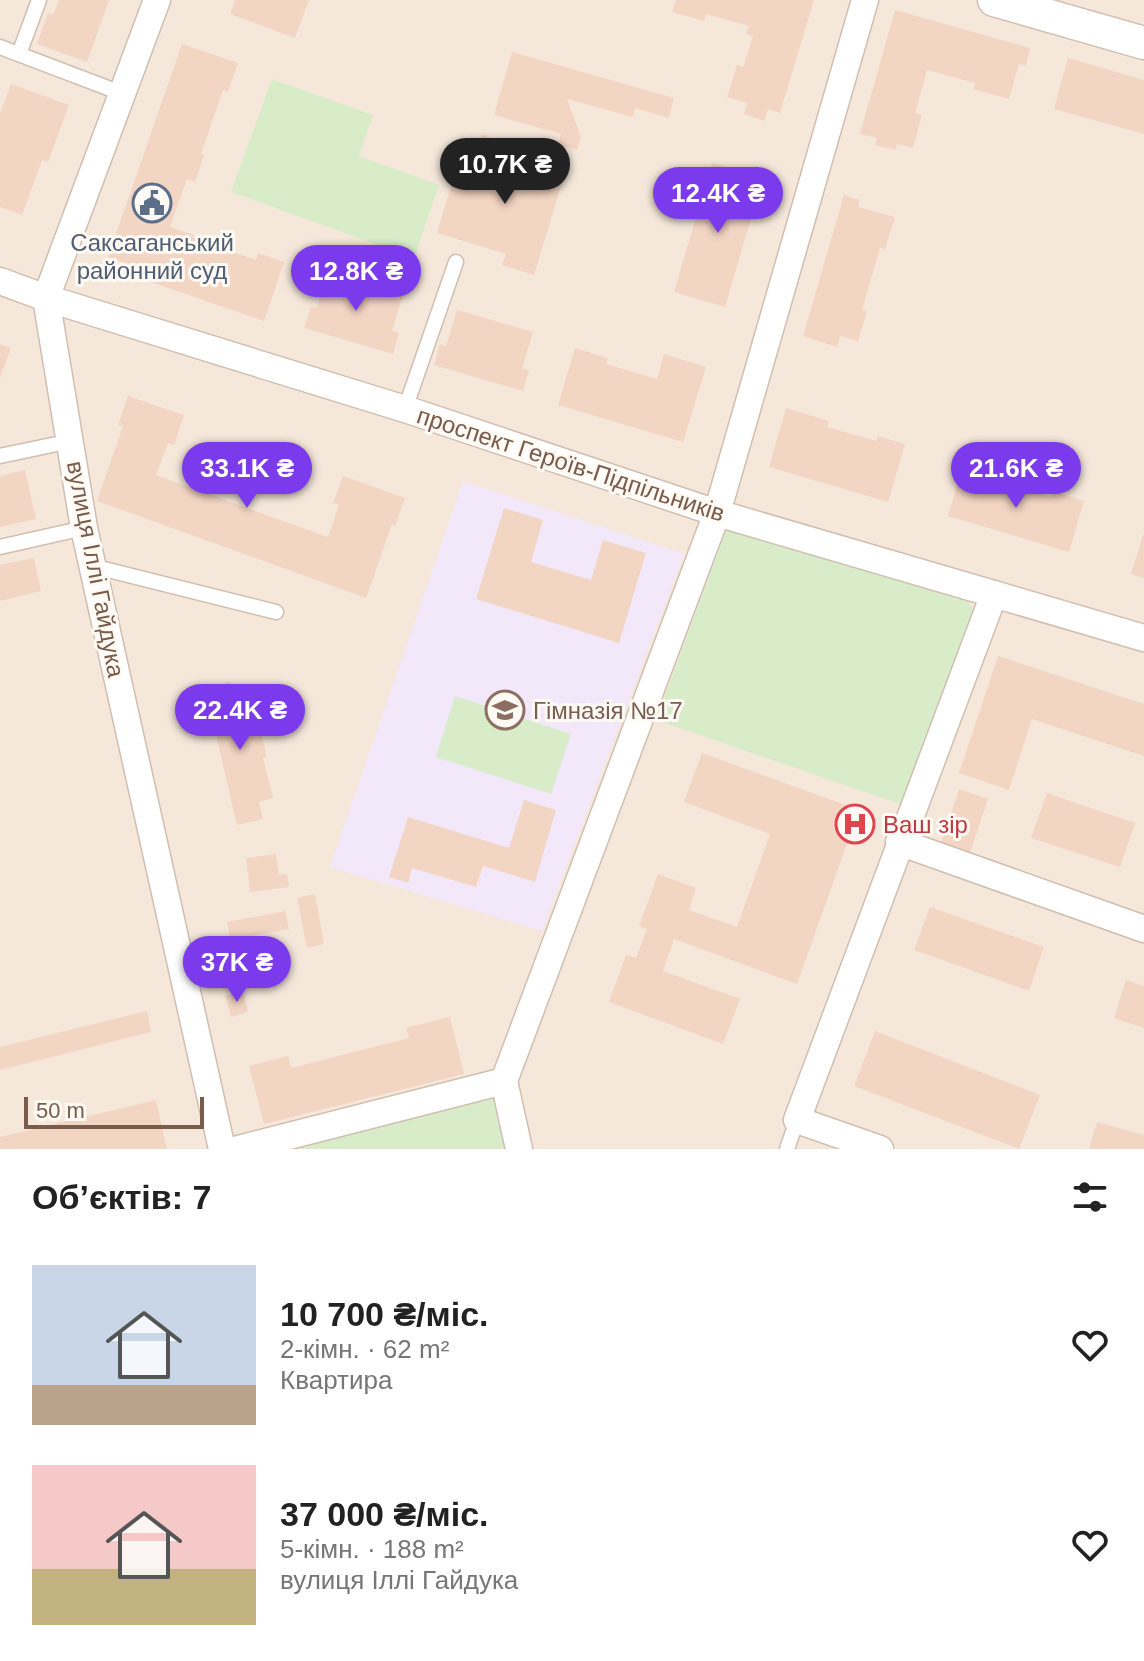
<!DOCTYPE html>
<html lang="uk">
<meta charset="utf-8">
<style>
:root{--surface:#fff;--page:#f6f6f6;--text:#222;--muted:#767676;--accent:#7c3aed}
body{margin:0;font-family:Helvetica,sans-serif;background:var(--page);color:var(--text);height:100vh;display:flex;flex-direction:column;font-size:30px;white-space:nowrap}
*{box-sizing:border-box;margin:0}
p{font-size:26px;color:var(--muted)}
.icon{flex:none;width:44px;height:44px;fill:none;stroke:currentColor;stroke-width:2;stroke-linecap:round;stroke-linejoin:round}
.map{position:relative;height:1149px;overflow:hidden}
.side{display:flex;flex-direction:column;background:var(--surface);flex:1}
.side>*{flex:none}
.scale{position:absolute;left:24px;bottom:20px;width:180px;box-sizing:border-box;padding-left:8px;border:4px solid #7a5c4d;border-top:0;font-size:22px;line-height:28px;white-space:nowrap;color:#7a5c4d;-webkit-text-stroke:6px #fffaf3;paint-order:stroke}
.price{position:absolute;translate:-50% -68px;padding:0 18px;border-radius:28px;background:var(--accent);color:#fff;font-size:26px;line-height:52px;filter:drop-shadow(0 2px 4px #0008)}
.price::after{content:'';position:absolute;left:50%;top:48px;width:24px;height:18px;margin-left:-12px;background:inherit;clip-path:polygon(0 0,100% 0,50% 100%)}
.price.active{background:#222;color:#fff}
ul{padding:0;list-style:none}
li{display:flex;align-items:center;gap:24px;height:200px;padding:0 32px}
li span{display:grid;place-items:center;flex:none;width:224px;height:160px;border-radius:0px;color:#555}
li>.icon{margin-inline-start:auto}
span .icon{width:96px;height:96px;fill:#fffc;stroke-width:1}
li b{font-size:34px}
h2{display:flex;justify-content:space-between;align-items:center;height:96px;padding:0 32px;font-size:34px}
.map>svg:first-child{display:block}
.residential{fill:#f5e8da}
.education{fill:#f3e8fa}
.green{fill:#d8ecc9}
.building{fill:#f3d5c3}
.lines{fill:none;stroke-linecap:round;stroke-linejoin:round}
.service-casing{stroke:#d1beb0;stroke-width:17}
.minor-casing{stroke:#d1beb0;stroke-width:29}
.tertiary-casing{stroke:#d1beb0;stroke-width:35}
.service{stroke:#fff;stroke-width:14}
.minor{stroke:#fff;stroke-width:26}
.tertiary{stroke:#fff;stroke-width:32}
.labels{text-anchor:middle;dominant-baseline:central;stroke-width:6;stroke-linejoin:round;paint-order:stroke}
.service-label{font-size:24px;fill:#4e5e75;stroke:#fffaf3}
.street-label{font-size:24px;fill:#7a5c4d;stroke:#fffaf3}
.education-label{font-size:24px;fill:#785e54;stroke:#fffaf3;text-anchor:start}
.health-label{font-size:24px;fill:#be3a42;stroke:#fffaf3;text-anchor:start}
</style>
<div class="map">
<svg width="1144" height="1149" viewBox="0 0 1144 1149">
<rect width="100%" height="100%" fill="#fdf6ec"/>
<rect class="residential" x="0" y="0" width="1144" height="1149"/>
<path class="education" d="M 463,481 L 684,554 L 542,931 L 330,867 Z"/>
<g class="green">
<path d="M 272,79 L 373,115 L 359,156 L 439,185 L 414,258 L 231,192 Z"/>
<path d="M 726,530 L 963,594 L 972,608 L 973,624 L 903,805 L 656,720 Z"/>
<path d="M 455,696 L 571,734 L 551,794 L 436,757 Z"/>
<path d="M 498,1096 L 511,1149 L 285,1149 Z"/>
</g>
<g class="building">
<path d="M 59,0 L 109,0 L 87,62 L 37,44 L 48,13 L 53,15 Z"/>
<path d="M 235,0 L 309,0 L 295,38 L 230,14 Z"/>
<path d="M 676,0 L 814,0 L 780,113 L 768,109 L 764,121 L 744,114 L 747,103 L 727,97 L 737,65 L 743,67 L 753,36 L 746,34 L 749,26 L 706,14 L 704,21 L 672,12 Z"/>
<path d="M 895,10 L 1030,48 L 1026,66 L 1019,64 L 1009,99 L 973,89 L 975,83 L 927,70 L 915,113 L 922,115 L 913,148 L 897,144 L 895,150 L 875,145 L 877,138 L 860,134 Z"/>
<path d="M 182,44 L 238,63 L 228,92 L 223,90 L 201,154 L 204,155 L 195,182 L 187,179 L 170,227 L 194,235 L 193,238 L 256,260 L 258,253 L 284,262 L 264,321 L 151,282 L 154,273 L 108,257 Z"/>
<path d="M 512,52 L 674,98 L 669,118 L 635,108 L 633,117 L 567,99 L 581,137 L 577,150 L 558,145 L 561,134 L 494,115 Z"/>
<path d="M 1068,58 L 1144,80 L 1144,134 L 1054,109 Z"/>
<path d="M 11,84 L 69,105 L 48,162 L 42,160 L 22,215 L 0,207 L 0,114 Z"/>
<path d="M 482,135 L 504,142 L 498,162 L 541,176 L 549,151 L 570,157 L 534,275 L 502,265 L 506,254 L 437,233 L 453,180 L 467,184 Z"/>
<path d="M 712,163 L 763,178 L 725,307 L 674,292 Z"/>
<path d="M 844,195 L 860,200 L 858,207 L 895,217 L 885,249 L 880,248 L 862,310 L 867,311 L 858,341 L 840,336 L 837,347 L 803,336 Z"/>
<path d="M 327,272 L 403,294 L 392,331 L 399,333 L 393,354 L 304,328 L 311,307 L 317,308 Z"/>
<path d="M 457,310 L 533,332 L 522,369 L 529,370 L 523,391 L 434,365 L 440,344 L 446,346 Z"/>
<path d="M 0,344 L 11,348 L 0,378 Z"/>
<path d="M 575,348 L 608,358 L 606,364 L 657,379 L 664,354 L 706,367 L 683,442 L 558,405 Z"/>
<path d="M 128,396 L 184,415 L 174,445 L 168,443 L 156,475 L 175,482 L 328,537 L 339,505 L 333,503 L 343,476 L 405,498 L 395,526 L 392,524 L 366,598 L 97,501 L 123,426 L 118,425 Z"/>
<path d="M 786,408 L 829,421 L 827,427 L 876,441 L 878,436 L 905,444 L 888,502 L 769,467 Z"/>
<path d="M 963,464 L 995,474 L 993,480 L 1051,497 L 1053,491 L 1084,501 L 1069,552 L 948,516 Z"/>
<path d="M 25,470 L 36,519 L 0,527 L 0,476 Z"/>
<path d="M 504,508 L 543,520 L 531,562 L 591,580 L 603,540 L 646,553 L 619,643 L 476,599 Z"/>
<path d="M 1143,535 L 1144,535 L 1144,578 L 1131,574 Z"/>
<path d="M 34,558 L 41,591 L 0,601 L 0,565 Z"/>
<path d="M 998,656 L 1144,704 L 1144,756 L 1032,719 L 1009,790 L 959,773 Z"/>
<path d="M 230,682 L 234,698 L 248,694 L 257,734 L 261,733 L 267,757 L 263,758 L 273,798 L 259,802 L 263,819 L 237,825 L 205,688 Z"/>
<path d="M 702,753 L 859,810 L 797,984 L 674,939 L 663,971 L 740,999 L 723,1044 L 609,1002 L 626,955 L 636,958 L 647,929 L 639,926 L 658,874 L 696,888 L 689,910 L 737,927 L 770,834 L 684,802 Z"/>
<path d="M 959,789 L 988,799 L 970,853 L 941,843 Z"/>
<path d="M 1047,793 L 1135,823 L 1120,867 L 1031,838 Z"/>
<path d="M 524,800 L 556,810 L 535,882 L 483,866 L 476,887 L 412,868 L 408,883 L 389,877 L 408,817 L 509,848 Z"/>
<path d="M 276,854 L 279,875 L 287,874 L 289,887 L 250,892 L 246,858 Z"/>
<path d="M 315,894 L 324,944 L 307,948 L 297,898 Z"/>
<path d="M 930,907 L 1044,947 L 1029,991 L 914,950 Z"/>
<path d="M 285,911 L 289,929 L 230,940 L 227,922 Z"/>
<path d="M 1126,980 L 1144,986 L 1144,1028 L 1114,1018 Z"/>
<path d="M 243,991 L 248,1012 L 231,1017 L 225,996 Z"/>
<path d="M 147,1011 L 151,1032 L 0,1070 L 0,1047 Z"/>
<path d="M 450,1017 L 464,1074 L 264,1124 L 249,1066 L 288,1056 L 291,1068 L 409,1038 L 406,1028 Z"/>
<path d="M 875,1031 L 1040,1095 L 1019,1149 L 854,1086 Z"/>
<path d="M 156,1100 L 167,1149 L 0,1149 L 0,1137 Z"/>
<path d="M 1097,1122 L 1144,1135 L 1144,1149 L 1089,1149 Z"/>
</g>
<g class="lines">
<defs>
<g id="service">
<path d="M 0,47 L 121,93"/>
<path d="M 19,54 L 39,0"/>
<path d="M 405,409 L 456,262"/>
<path d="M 0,456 L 71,441"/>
<path d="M 0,547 L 84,528"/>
<path d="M 92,566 L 276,612"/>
<path d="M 787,1149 L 797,1120"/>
</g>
<g id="minor">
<path d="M 157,0 L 46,298 L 84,528 L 222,1149"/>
<path d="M 0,281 L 46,298 L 405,409 L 717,513 L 1144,638"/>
<path d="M 899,842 L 1144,929"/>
<path d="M 504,1081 L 717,513 L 865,0"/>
<path d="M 504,1081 L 519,1149"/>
<path d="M 238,1149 L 504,1081"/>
<path d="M 880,1149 L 797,1120 L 994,594"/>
</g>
<path id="tertiary" d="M 994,0 L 1144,43"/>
</defs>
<use href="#service" class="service-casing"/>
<use href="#minor" class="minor-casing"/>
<use href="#tertiary" class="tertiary-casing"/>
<use href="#service" class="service"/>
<use href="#minor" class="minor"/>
<use href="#tertiary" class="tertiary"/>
</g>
<defs>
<symbol id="civic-ring" viewBox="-11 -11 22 22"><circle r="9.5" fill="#fffaf3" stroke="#5c6f8a" stroke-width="1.5"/><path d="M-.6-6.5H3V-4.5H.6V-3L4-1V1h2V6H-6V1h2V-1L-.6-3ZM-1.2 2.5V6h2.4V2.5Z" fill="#5c6f8a"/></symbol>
<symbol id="school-ring" viewBox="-11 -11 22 22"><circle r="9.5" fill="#fffaf3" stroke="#8d6e63" stroke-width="1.5"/><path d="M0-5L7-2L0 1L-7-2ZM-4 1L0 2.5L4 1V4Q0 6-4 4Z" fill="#8d6e63"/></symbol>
<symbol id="hospital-ring" viewBox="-11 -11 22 22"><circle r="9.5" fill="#fffaf3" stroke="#e0444e" stroke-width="1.5"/><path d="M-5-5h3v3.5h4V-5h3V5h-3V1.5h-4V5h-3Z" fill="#e0444e"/></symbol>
</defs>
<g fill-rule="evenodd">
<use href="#civic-ring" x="130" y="181" width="44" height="44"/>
<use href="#school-ring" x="483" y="688" width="44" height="44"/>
<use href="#hospital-ring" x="833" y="802" width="44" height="44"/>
</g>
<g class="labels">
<g class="service-label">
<text x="152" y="242">Саксаганський<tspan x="152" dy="28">районний суд</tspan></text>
</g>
<g class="street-label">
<text transform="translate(571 464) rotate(18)">проспект Героїв-Підпільників</text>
<text transform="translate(96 569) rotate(79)">вулиця Іллі Гайдука</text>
</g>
<g class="education-label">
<text x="533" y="710">Гімназія №17</text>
</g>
<g class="health-label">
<text x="883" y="824">Ваш зір</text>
</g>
</g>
</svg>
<div class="scale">50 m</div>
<b class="price active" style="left:505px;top:206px">10.7K ₴</b>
<b class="price" style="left:718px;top:235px">12.4K ₴</b>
<b class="price" style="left:356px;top:313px">12.8K ₴</b>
<b class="price" style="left:247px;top:510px">33.1K ₴</b>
<b class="price" style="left:1016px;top:510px">21.6K ₴</b>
<b class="price" style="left:240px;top:752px">22.4K ₴</b>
<b class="price" style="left:237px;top:1004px">37K ₴</b>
</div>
<section class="side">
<h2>Об’єктів: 7<svg class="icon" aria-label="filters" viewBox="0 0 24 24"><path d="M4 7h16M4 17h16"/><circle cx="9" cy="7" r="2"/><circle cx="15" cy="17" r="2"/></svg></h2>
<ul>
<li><span style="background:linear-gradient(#c9d6e8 75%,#b9a48a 0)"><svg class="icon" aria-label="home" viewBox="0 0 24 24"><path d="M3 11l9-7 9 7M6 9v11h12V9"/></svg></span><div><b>10 700 ₴/міс.</b><p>2-кімн. · 62 m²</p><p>Квартира</p></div><svg class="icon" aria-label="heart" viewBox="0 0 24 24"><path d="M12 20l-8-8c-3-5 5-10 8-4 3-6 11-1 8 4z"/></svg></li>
<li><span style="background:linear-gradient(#f6c9c9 65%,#c2b280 0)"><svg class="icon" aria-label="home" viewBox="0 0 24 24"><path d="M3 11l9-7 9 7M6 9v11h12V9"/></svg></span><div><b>37 000 ₴/міс.</b><p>5-кімн. · 188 m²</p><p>вулиця Іллі Гайдука</p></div><svg class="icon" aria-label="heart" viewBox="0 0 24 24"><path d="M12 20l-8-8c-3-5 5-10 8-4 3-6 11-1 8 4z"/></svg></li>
</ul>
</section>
